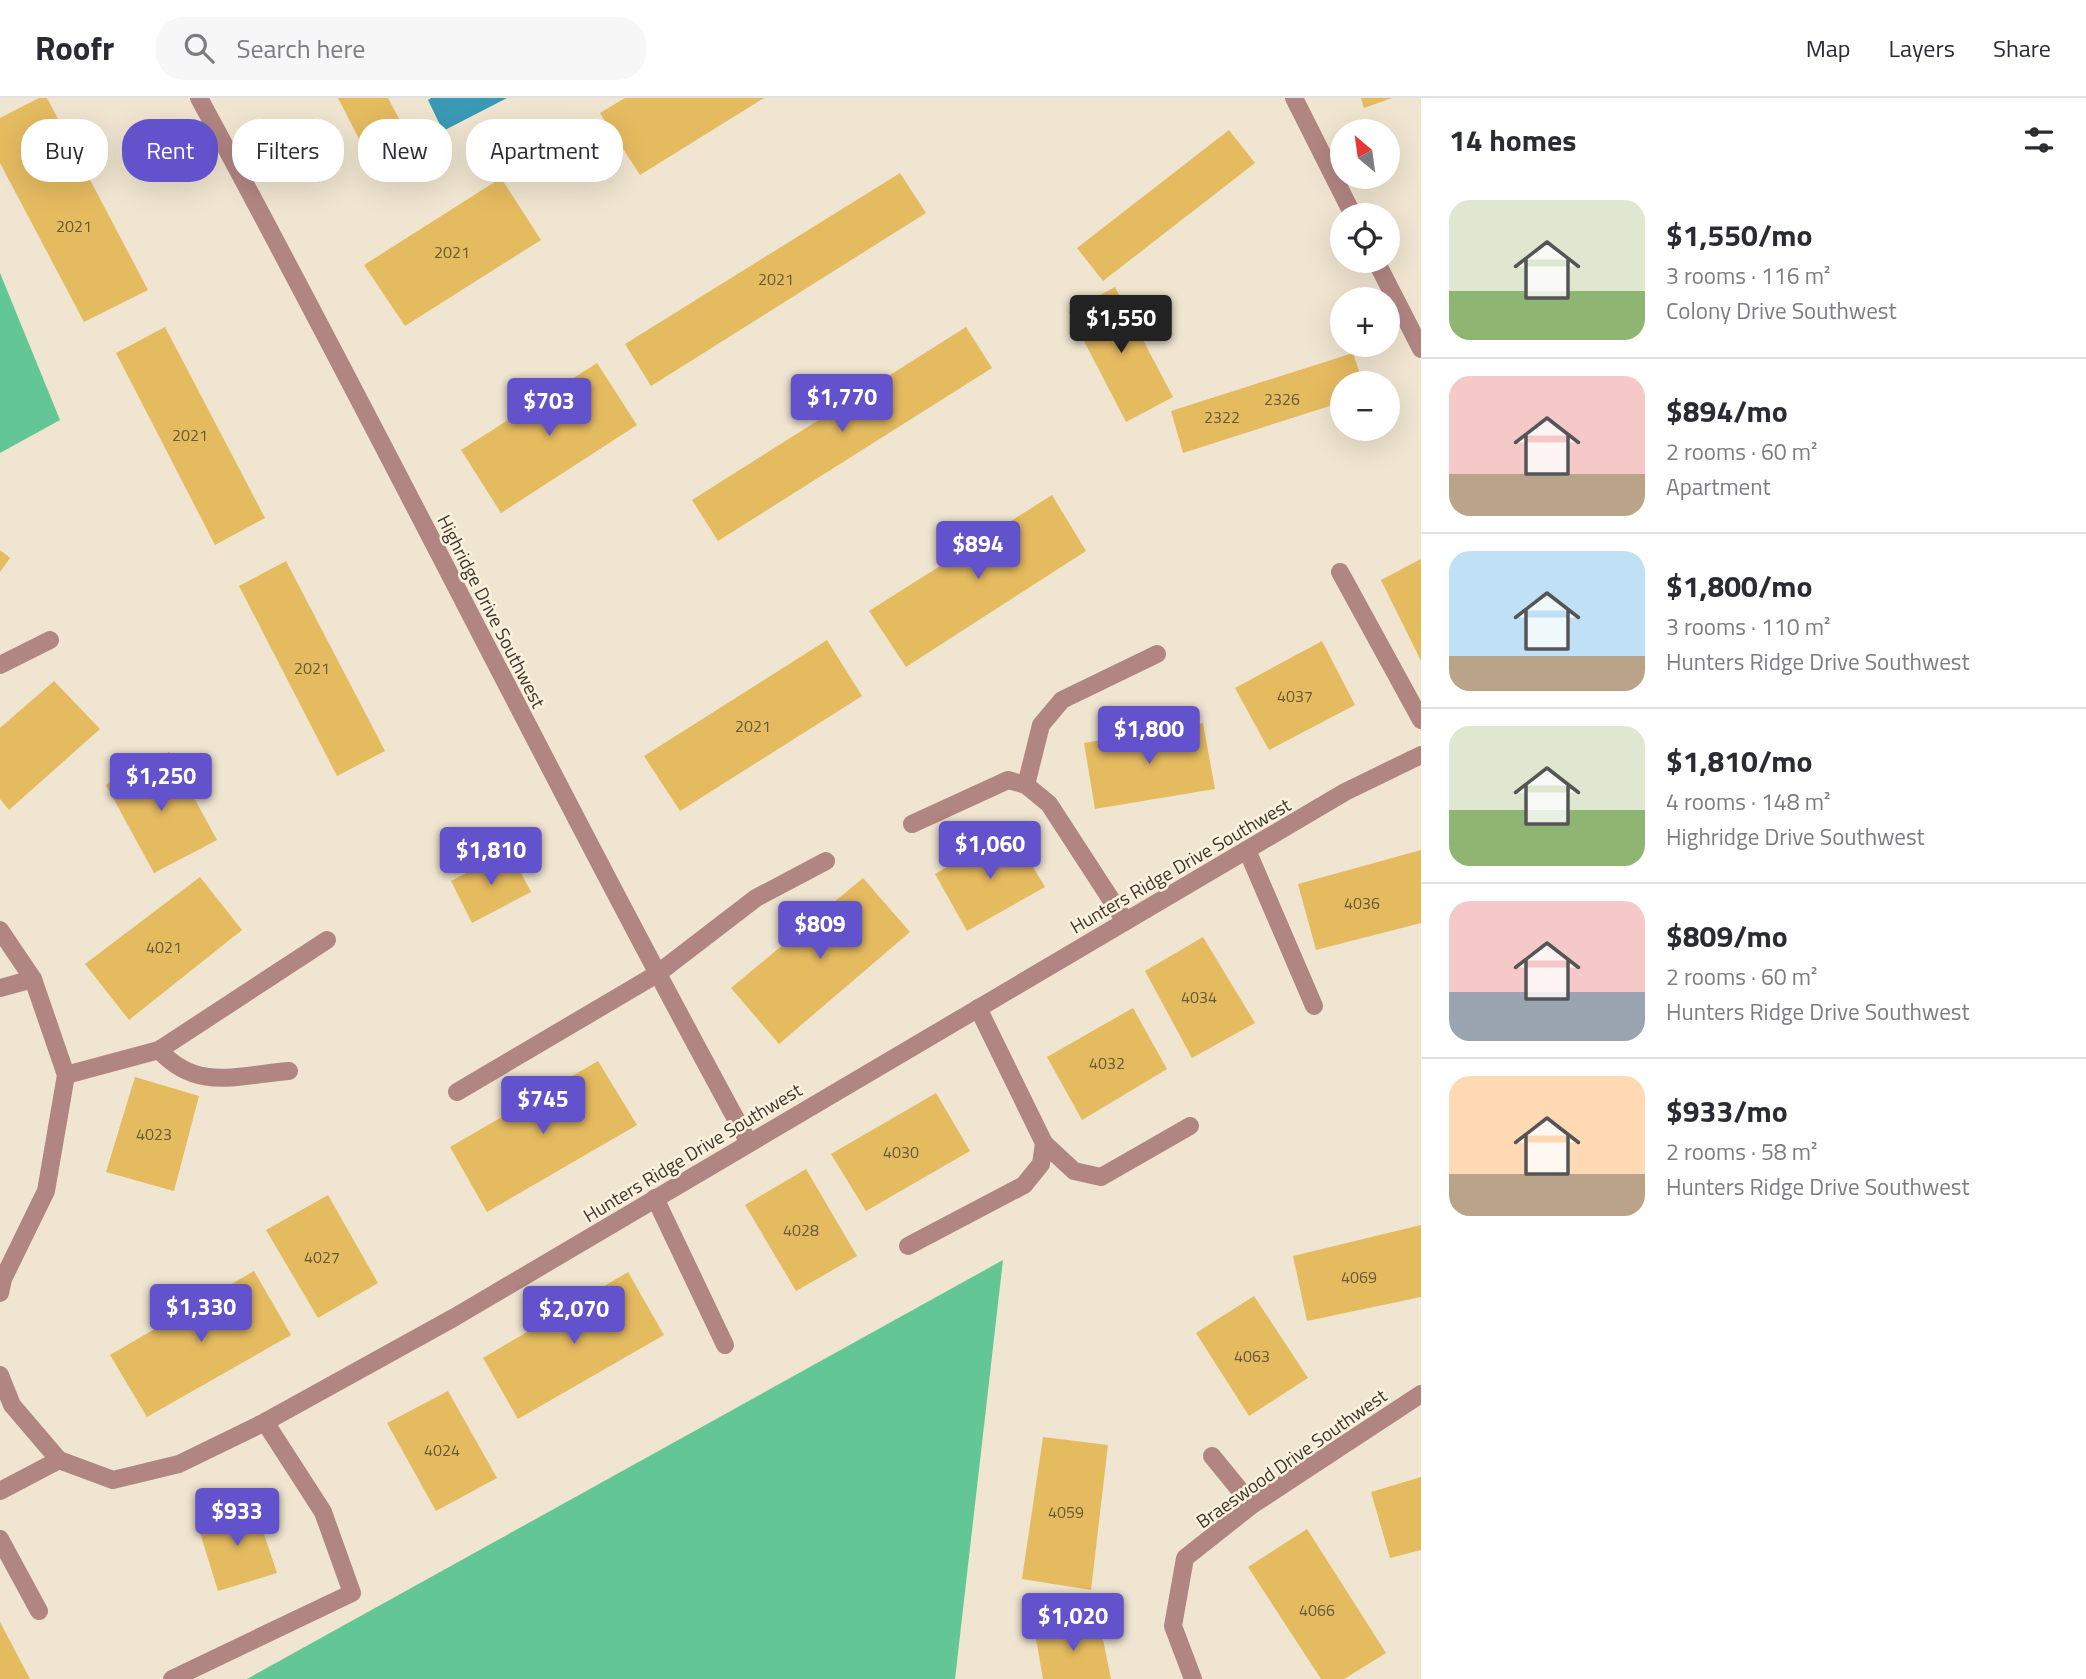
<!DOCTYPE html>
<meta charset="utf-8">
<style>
:root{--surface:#fff;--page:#f7f7f7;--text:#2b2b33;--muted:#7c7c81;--line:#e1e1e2;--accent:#6252cb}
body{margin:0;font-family:"Titillium Web",sans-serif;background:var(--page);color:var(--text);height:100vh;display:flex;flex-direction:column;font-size:26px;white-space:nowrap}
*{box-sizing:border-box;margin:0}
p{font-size:23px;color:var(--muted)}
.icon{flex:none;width:38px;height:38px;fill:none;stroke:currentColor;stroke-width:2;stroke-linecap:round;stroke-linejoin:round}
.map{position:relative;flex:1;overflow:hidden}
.details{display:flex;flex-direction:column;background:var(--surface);width:665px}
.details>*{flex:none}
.top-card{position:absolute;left:21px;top:21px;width:665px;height:63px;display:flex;gap:14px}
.needle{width:46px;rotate:331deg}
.buttons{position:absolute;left:1330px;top:21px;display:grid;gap:14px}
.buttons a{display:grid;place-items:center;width:70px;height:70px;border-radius:50%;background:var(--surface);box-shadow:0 7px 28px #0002;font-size:35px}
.price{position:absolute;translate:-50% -60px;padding:0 16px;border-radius:7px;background:var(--accent);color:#fff;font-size:23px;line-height:46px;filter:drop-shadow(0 2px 4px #0008)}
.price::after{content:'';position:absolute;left:50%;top:42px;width:21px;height:16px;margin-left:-10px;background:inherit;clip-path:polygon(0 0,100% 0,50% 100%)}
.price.selected{background:#222;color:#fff}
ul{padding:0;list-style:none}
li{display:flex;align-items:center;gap:21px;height:175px;padding:0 28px}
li+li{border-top:2px solid var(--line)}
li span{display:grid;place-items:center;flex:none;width:196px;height:140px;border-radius:21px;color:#555}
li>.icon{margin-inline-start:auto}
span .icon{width:84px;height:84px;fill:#fffc;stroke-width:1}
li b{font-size:30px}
h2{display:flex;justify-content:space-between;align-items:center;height:84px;padding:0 28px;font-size:30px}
.chip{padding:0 24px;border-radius:28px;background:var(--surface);box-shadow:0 7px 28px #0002;font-size:24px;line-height:63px}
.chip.selected{background:var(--accent);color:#fff}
header{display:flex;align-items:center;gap:42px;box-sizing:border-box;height:98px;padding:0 35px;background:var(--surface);border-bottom:2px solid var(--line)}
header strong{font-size:33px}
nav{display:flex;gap:38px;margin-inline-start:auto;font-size:24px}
.search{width:490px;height:63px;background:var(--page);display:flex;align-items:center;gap:18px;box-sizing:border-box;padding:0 24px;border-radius:28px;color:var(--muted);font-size:26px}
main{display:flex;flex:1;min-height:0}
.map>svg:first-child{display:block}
.forest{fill:#63c795}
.water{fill:#3a99b4}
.building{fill:#e5bb60}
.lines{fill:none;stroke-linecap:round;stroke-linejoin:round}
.minor{stroke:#b18582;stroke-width:18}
.labels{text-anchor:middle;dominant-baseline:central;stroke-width:5;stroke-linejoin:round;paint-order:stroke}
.number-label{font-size:16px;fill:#66583b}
.street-label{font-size:19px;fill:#3b372f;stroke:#fcf2dd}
</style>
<header>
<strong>Roofr</strong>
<div class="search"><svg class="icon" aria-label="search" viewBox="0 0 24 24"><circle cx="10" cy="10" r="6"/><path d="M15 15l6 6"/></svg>Search here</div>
<nav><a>Map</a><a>Layers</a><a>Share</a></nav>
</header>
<main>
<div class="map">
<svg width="1421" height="1581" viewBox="0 0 1421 1581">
<rect width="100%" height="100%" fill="#efe5d0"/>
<g class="forest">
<path d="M 0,175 L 60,322 L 0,355 Z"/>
<path d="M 1003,1162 L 955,1581 L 247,1581 Z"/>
</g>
<path class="water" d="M 431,0 L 507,0 L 443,33 L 428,2 Z"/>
<g class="building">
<path d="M 39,0 L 47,0 L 148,192 L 84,224 L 0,65 L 0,20 Z"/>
<path d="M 338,0 L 388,0 L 412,45 L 372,66 Z"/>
<path d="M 625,0 L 764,0 L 640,77 L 600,15 Z"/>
<path d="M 1361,0 L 1392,0 L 1364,10 Z"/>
<path d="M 1229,32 L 1255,65 L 1103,183 L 1077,150 Z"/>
<path d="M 900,75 L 926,115 L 651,288 L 625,246 Z"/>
<path d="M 501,80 L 541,142 L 405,228 L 364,167 Z"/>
<path d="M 1115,189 L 1173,299 L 1126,324 L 1069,214 Z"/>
<path d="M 165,229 L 265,420 L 215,447 L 116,255 Z"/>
<path d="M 966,229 L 992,270 L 718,443 L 692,402 Z"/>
<path d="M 1353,255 L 1363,285 L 1342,285 L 1342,304 L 1183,355 L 1171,313 Z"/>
<path d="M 597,265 L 637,327 L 501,415 L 461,352 Z"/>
<path d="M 1052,397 L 1086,453 L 906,569 L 869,513 Z"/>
<path d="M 0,452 L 10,460 L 0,474 Z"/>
<path d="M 1421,461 L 1421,563 L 1381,482 Z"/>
<path d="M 286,463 L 385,653 L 337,678 L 239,488 Z"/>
<path d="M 827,542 L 862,598 L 680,713 L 644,658 Z"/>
<path d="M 1322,543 L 1355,607 L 1269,652 L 1235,590 Z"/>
<path d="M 54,583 L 100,631 L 9,712 L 0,701 L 0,630 Z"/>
<path d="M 1203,625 L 1215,691 L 1095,711 L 1084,645 Z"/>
<path d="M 169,654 L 217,742 L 154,775 L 106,687 Z"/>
<path d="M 1011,732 L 1045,789 L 967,833 L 935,776 Z"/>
<path d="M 509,752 L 531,794 L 472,825 L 451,783 Z"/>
<path d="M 1421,752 L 1421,825 L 1316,852 L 1298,786 Z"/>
<path d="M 200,779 L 242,832 L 129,922 L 85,866 Z"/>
<path d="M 863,780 L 910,834 L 779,946 L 731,890 Z"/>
<path d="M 1203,839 L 1255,925 L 1192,960 L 1145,873 Z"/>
<path d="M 1133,910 L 1167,971 L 1082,1022 L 1047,959 Z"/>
<path d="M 598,963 L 637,1027 L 487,1114 L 450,1049 Z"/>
<path d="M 135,979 L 199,998 L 174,1093 L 106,1074 Z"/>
<path d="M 936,995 L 970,1053 L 866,1113 L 831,1056 Z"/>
<path d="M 806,1071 L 857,1158 L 796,1193 L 745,1107 Z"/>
<path d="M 328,1097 L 378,1185 L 318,1220 L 266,1132 Z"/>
<path d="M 1421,1127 L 1421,1199 L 1307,1223 L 1293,1158 Z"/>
<path d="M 254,1173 L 291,1237 L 147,1319 L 110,1257 Z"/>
<path d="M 628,1174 L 664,1237 L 518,1321 L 483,1260 Z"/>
<path d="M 1254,1198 L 1308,1280 L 1249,1318 L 1196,1235 Z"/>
<path d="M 448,1293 L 497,1380 L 436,1413 L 387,1325 Z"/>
<path d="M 1043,1339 L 1108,1347 L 1091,1492 L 1022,1481 Z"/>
<path d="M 1421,1379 L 1421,1452 L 1390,1460 L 1371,1394 Z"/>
<path d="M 254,1406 L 277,1475 L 218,1493 L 197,1425 Z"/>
<path d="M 1307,1431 L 1386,1555 L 1344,1581 L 1321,1581 L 1248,1469 Z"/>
<path d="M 1099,1522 L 1111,1581 L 1043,1581 L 1035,1535 Z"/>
<path d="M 0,1524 L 30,1581 L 0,1581 Z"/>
</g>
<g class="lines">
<g class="minor">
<path d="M 199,0 C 387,346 560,699 749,1045"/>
<path d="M 1294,0 L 1353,117"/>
<path d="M 1376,163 L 1421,251"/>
<path d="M 1340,474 L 1421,622"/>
<path d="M 0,567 L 50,542"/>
<path d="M 1026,687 L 1041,627 L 1062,602 L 1157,556"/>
<path d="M 912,726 L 1008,682 L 1026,687 L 1049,706 L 1125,823"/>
<path d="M 1247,752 L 1314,908"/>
<path d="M 0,832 L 33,881 L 66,977 L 46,1093 L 3,1181 L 0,1195"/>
<path d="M 0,890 L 33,881"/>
<path d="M 159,952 C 197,994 237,977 289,973"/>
<path d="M 66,977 L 159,952 L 327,842"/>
<path d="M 457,994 L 657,876 L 756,800 L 826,763"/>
<path d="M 1044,1045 L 1074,1073 L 1101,1079 L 1190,1028"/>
<path d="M 655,1100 L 725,1247"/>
<path d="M 908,1148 L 1024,1087 L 1041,1066 L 1044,1045 L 978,910"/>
<path d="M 0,1277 L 12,1307 L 59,1362 L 113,1382 L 179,1366 L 265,1324 L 455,1219 L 1345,694 L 1421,657"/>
<path d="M 1212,1358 L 1252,1407"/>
<path d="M 0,1393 L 59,1362"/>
<path d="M 0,1441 L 39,1513"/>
<path d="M 172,1581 L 352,1495 L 323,1414 L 265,1324"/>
<path d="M 1193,1581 L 1173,1528 L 1185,1460 L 1252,1407 L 1421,1296"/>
</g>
</g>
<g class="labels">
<g class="number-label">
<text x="74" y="128">2021</text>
<text x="452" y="154">2021</text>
<text x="776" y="181">2021</text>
<text x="1282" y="301">2326</text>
<text x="1222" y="319">2322</text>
<text x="190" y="337">2021</text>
<text x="312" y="570">2021</text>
<text x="1295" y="598">4037</text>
<text x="753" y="628">2021</text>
<text x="1362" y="805">4036</text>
<text x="164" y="849">4021</text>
<text x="1199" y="899">4034</text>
<text x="1107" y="965">4032</text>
<text x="154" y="1036">4023</text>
<text x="901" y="1054">4030</text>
<text x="801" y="1132">4028</text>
<text x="322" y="1159">4027</text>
<text x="1359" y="1179">4069</text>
<text x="1252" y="1258">4063</text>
<text x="442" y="1352">4024</text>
<text x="1066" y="1414">4059</text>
<text x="1317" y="1512">4066</text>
</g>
<g class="street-label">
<text transform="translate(492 513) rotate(63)">Highridge Drive Southwest</text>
<text transform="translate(1180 767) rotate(-30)">Hunters Ridge Drive Southwest</text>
<text transform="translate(692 1054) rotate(-31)">Hunters Ridge Drive Southwest</text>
<text transform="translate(1291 1360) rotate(-35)">Braeswood Drive Southwest</text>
</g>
</g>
</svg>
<div class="buttons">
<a><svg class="needle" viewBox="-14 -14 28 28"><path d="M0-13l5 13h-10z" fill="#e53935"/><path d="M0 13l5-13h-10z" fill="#7c7c81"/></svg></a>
<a><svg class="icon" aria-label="locate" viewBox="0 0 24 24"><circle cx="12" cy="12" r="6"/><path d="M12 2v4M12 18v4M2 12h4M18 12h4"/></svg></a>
<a>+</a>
<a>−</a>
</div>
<b class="price selected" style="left:1121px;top:257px">$1,550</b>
<b class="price" style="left:842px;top:336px">$1,770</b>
<b class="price" style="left:549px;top:340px">$703</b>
<b class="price" style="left:978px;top:483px">$894</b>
<b class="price" style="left:1149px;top:668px">$1,800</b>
<b class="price" style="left:161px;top:715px">$1,250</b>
<b class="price" style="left:990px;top:783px">$1,060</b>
<b class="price" style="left:491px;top:789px">$1,810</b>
<b class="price" style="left:820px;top:863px">$809</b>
<b class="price" style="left:543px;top:1038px">$745</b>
<b class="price" style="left:201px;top:1246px">$1,330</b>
<b class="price" style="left:574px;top:1248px">$2,070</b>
<b class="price" style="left:237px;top:1450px">$933</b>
<b class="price" style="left:1073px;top:1555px">$1,020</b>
<div class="top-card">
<a class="chip">Buy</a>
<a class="chip selected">Rent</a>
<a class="chip">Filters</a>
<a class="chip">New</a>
<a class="chip">Apartment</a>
</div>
</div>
<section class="details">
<h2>14 homes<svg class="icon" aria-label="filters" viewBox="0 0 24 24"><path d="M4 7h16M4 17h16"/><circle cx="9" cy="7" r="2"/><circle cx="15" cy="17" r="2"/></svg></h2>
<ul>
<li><span style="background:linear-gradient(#dfe7d0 65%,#8fb573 0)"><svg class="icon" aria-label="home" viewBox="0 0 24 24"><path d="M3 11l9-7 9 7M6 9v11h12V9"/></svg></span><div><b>$1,550/mo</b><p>3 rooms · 116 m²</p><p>Colony Drive Southwest</p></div></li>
<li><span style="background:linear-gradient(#f6c9c9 70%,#b9a48a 0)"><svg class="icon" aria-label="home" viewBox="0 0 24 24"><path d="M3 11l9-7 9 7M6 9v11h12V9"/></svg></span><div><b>$894/mo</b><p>2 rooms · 60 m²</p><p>Apartment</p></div></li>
<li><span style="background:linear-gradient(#bfe0f5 75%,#b9a48a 0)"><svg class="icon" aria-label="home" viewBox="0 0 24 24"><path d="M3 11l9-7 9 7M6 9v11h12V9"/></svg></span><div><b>$1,800/mo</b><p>3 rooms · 110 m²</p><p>Hunters Ridge Drive Southwest</p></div></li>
<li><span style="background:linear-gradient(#dfe7d0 60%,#8fb573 0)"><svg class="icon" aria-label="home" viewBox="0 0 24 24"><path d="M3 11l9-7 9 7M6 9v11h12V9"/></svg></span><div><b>$1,810/mo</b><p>4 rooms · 148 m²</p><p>Highridge Drive Southwest</p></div></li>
<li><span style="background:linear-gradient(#f6c9c9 65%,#9aa5b1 0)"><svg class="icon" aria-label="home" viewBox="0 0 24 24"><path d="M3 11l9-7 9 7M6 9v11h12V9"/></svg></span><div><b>$809/mo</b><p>2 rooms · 60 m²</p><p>Hunters Ridge Drive Southwest</p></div></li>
<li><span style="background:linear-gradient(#ffd9b3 70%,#b9a48a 0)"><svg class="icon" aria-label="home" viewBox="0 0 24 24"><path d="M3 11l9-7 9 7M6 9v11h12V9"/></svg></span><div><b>$933/mo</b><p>2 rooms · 58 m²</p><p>Hunters Ridge Drive Southwest</p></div></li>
</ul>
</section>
</main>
